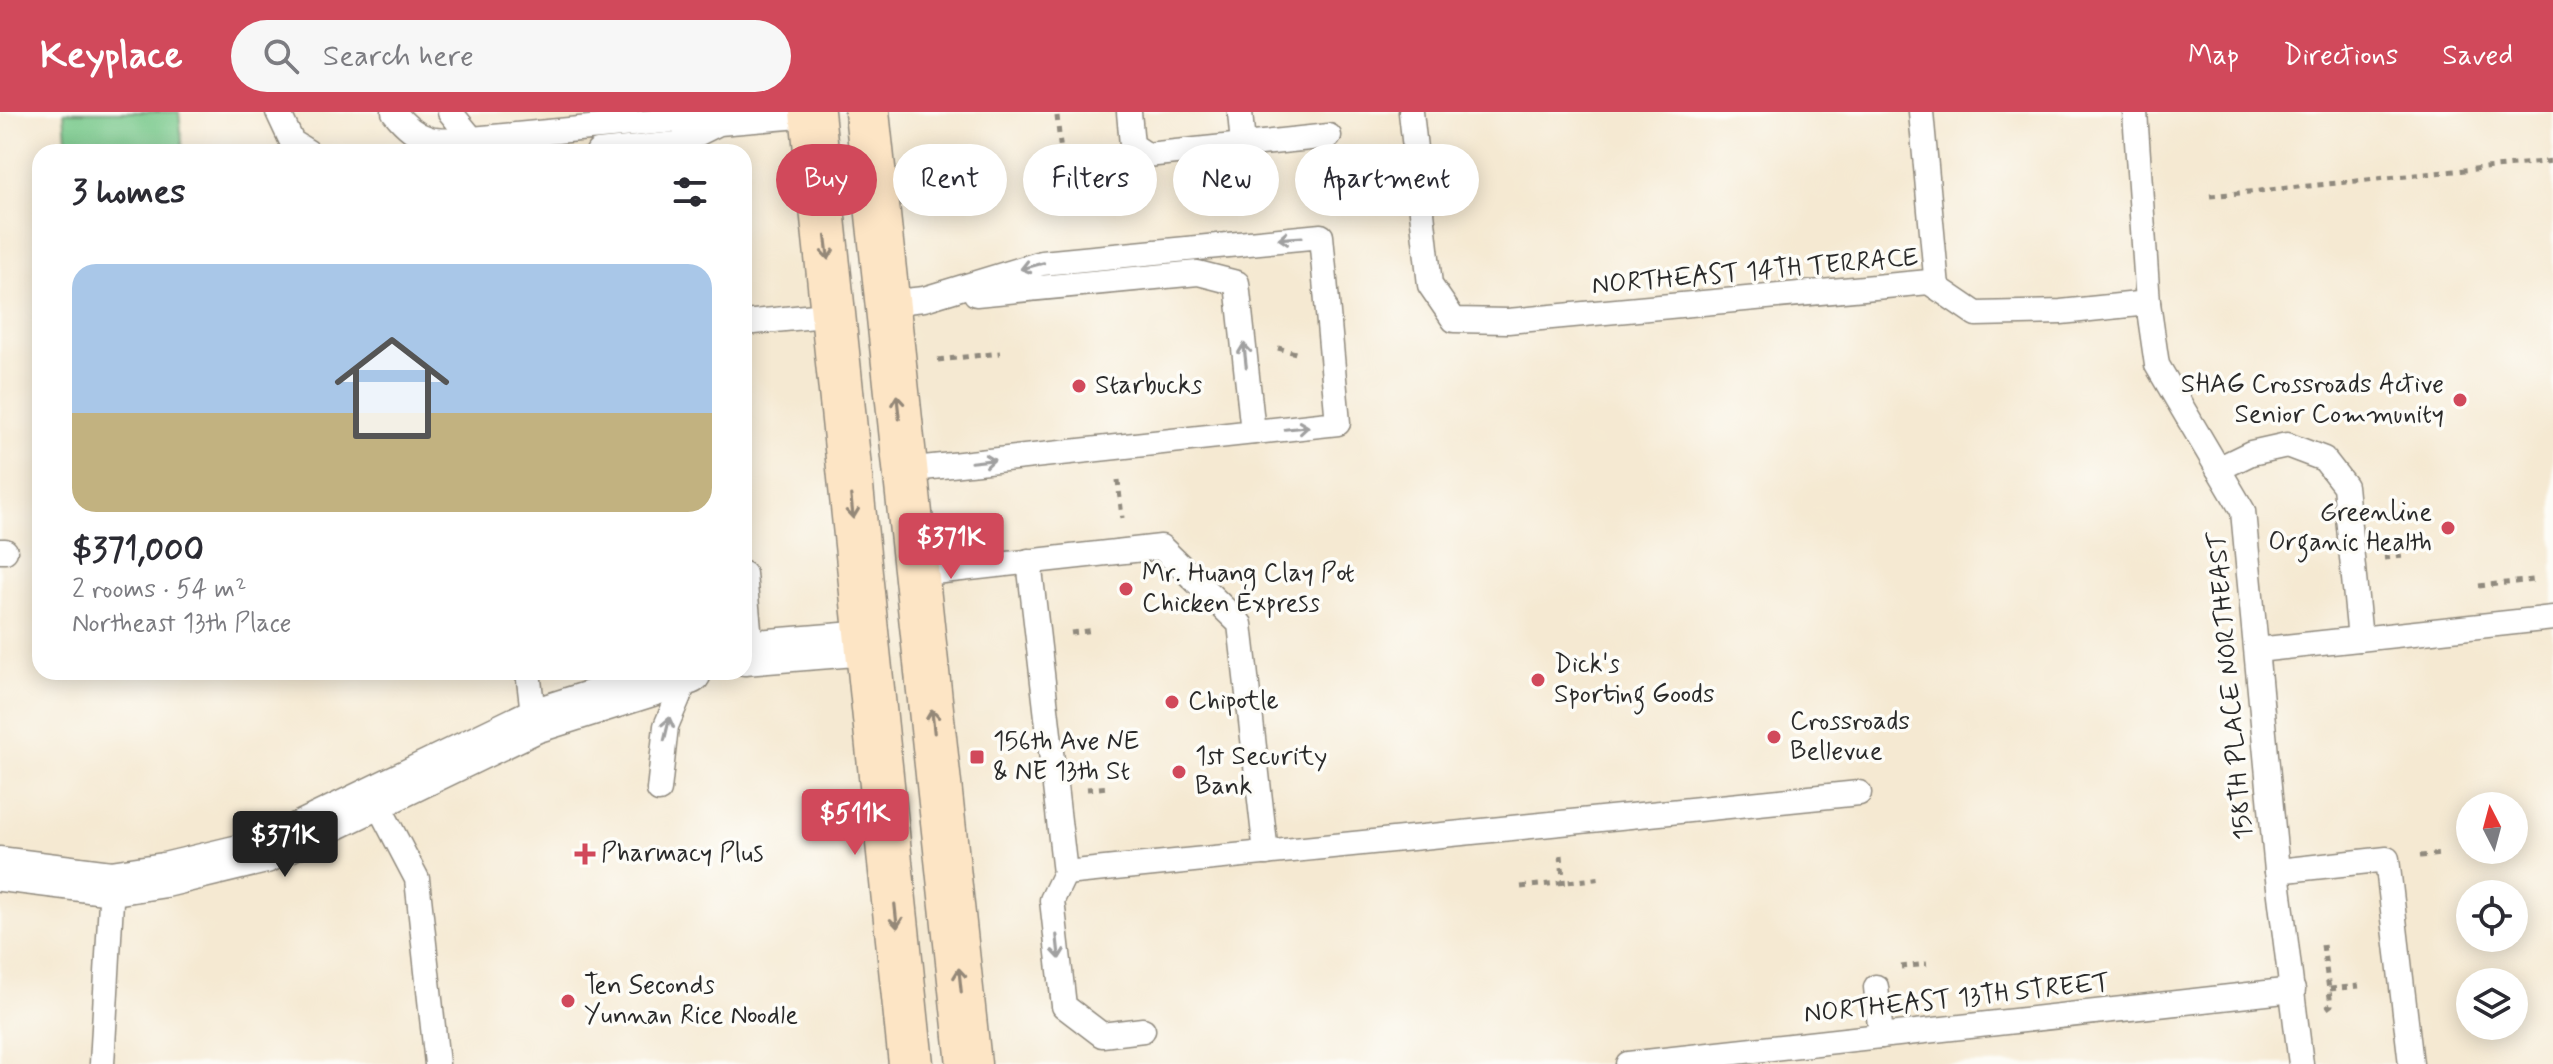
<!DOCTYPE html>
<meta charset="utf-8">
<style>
:root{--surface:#fff;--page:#f7f7f7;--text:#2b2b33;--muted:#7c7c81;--line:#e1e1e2;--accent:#d1495b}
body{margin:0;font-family:Mynerve,sans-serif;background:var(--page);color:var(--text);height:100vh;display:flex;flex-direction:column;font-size:30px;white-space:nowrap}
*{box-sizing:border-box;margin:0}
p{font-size:26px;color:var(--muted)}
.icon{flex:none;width:44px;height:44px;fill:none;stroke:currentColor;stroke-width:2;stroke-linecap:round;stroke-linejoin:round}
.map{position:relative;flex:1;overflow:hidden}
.side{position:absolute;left:32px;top:32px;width:720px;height:536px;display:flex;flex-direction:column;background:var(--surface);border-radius:24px;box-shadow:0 4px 20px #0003}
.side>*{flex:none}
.hud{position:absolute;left:776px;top:32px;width:760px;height:72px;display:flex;gap:16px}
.needle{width:52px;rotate:354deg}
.buttons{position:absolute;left:2456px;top:680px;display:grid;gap:16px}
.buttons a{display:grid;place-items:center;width:72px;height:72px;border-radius:50%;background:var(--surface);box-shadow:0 4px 20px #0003;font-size:40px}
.price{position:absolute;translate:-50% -68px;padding:0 18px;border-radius:8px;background:var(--accent);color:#fff;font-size:26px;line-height:52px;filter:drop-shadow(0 2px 4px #0008)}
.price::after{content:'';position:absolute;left:50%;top:48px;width:24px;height:18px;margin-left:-12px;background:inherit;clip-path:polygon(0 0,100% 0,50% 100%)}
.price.on{background:#222;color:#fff}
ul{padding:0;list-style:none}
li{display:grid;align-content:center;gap:16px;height:424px;padding:0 40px}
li+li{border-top:2px solid var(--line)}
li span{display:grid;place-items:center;height:248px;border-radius:24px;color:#555}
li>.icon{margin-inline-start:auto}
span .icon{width:144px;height:144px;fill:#fffc;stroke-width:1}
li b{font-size:34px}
h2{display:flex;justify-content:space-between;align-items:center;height:96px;padding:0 40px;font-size:34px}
.pill{padding:0 28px;border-radius:36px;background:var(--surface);box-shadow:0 4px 20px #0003;font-size:28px;line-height:72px}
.pill.on{background:var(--accent);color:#fff}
header{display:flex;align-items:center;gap:48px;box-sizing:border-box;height:112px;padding:0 40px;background:var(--accent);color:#fff}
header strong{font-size:38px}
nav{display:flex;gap:44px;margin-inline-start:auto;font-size:28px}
.search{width:560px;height:72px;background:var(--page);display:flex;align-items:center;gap:20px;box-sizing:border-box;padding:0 28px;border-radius:44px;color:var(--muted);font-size:30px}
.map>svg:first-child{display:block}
.green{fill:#77c88a;stroke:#517a5a;stroke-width:2}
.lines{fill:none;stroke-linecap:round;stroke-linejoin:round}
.service-casing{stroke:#908a7e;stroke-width:27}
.minor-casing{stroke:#908a7e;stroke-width:47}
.secondary-casing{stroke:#908a7e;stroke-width:47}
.path{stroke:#908a7e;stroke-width:5;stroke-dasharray:6 6;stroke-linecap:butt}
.service{stroke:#fff;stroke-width:24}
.minor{stroke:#fff;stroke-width:44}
.secondary{stroke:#fde5c5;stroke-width:44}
.oneway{stroke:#a0a0a0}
.oneway2{stroke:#948878}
.poi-dot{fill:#d1495b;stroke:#fdfcf7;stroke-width:3}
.labels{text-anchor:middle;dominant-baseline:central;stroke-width:7;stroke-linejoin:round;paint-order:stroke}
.street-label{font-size:26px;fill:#2b2b2b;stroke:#fdfcf7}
.poi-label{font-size:26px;fill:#2b2b2b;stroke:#fdfcf7;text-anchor:start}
</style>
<header>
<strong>Keyplace</strong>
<div class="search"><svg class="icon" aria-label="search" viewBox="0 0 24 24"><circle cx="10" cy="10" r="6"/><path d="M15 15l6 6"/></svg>Search here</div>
<nav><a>Map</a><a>Directions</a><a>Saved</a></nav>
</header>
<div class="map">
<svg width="2553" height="952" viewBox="0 0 2553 952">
<rect width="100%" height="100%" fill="#fdfcf7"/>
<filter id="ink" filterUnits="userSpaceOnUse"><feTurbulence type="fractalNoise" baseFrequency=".0125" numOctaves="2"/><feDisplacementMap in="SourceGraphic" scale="16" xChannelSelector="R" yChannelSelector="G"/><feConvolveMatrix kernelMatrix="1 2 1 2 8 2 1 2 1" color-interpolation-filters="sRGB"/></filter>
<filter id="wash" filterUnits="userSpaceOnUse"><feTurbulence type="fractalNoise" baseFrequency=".006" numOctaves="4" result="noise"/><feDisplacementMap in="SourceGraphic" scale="32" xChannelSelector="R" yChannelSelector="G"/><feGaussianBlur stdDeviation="1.8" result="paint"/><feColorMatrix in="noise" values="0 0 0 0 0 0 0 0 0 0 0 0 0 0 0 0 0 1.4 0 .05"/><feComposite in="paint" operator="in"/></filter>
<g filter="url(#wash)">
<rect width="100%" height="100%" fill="#f5e9d2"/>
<path class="green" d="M 64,0 L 179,0 L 183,40 L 67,40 Z"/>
</g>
<g filter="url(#ink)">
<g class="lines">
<defs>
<g id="service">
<path d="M 278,0 L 292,30 L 308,40"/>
<path d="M 394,0 C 418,31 436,31 472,27"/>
<path d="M 450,0 L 472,27 L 675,8 L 719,11 L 723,0"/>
<path d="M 1129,0 L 1132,33 L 1147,43 L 1329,24"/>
<path d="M 1240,0 L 1243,33"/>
<path d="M 1411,0 L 1430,173 L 1454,208 L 1508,209 L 1929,170 L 1976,202 L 2061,200 L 2148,191"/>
<path d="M 1921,0 L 1937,175"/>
<path d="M 2135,0 L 2148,191 L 2157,253 L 2243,399 L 2277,759 L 2301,952"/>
<path d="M 598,40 L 677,32 L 719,11 L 812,3"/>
<path d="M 976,182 L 1198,161 L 1237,171 L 1253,320"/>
<path d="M 886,191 L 924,187 L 1042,151 L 1321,124 L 1338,311 L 905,358"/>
<path d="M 744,211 L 835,202"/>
<path d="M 2218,357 L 2251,341 L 2287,333 L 2324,347 L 2345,374 L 2360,527"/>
<path d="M 0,439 L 5,439"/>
<path d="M 1029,449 L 1065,761 L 1052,788 L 1064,894 L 1102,923 L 1143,918"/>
<path d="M 744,462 L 751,539"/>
<path d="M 916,462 L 1161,435 L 1240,512 L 1266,741"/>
<path d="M 2257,538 L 2553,506"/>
<path d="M 528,560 L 534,609"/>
<path d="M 659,678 L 666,614 L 689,560"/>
<path d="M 375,687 L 417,767 L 437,952"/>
<path d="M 2277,759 L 2387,747 L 2411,952"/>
<path d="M 1065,761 L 1859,681"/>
<path d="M 1876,875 L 1881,924"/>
<path d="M 102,952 L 112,771"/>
<path d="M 1628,952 L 2293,878"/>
</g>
<g id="minor">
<path d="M 744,541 L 867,531"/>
<path d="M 0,757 L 112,771 L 165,763 L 265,739 L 534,609 L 689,560"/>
</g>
<g id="secondary">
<path d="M 812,0 L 911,952"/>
<path d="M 867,0 L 969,952"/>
</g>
</defs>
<use href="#service" class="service-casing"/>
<use href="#minor" class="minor-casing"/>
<use href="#secondary" class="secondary-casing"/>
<g class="path">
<path d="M 1057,4 L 1061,41"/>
<path d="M 2210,84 L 2553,49"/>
<path d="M 1278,236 L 1299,242"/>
<path d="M 938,248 L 1000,241"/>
<path d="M 1118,368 L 1122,406"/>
<path d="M 2384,446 L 2404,444"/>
<path d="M 2479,474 L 2533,468"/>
<path d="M 1071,521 L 1094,518"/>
<path d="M 1087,677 L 1109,675"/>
<path d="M 1561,743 L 1564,778"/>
<path d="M 2420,744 L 2442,742"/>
<path d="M 1521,775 L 1604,766"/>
<path d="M 2323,833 L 2331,893 L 2327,896"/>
<path d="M 1901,855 L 1927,852"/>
<path d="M 2330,877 L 2359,874"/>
</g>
<use href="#service" class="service"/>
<use href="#minor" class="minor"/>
<use href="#secondary" class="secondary"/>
</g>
<defs><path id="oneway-shaft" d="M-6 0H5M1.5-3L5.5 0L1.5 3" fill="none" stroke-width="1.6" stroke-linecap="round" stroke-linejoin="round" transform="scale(2)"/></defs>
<g class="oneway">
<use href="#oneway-shaft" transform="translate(1290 126) rotate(176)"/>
<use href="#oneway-shaft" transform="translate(1032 154) rotate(165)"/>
<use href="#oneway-shaft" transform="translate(1245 243) rotate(-96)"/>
<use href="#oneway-shaft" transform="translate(1297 316) rotate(-6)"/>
<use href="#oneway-shaft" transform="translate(983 349) rotate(-6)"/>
<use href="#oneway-shaft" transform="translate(667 617) rotate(-77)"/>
<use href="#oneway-shaft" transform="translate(1058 835) rotate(84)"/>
</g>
<g class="oneway2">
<use href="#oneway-shaft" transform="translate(827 136) rotate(83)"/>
<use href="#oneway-shaft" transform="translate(898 295) rotate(-96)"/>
<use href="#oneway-shaft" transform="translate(852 395) rotate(84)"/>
<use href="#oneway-shaft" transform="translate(933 609) rotate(-96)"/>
<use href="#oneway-shaft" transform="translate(896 804) rotate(84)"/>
<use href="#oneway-shaft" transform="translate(960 868) rotate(-96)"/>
</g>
</g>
<g class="poi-dot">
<circle cx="1079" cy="274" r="8"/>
<circle cx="2460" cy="288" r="8"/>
<circle cx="2448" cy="416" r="8"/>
<circle cx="1126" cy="477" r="8"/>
<circle cx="1538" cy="568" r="8"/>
<circle cx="1172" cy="590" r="8"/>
<circle cx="1774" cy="625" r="8"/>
<rect x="969" y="637" width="16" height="16" rx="4"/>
<circle cx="1179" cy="660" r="8"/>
<path d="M581 730h8v8h8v8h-8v8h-8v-8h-8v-8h8z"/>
<circle cx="568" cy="889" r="8"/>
</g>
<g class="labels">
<g class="street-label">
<text transform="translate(1755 160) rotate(-5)">NORTHEAST 14TH TERRACE</text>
<text transform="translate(2231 574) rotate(-95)">158TH PLACE NORTHEAST</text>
<text transform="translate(1957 887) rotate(-6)">NORTHEAST 13TH STREET</text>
</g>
<g class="poi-label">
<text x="2444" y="273" text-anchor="end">SHAG Crossroads Active<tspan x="2444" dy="30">Senior Community</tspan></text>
<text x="1095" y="274">Starbucks</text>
<text x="2432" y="401" text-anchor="end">Greenline<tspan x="2432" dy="30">Organic Health</tspan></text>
<text x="1142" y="462">Mr. Huang Clay Pot<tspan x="1142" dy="30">Chicken Express</tspan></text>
<text x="1554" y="553">Dick's<tspan x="1554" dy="30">Sporting Goods</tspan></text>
<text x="1188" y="590">Chipotle</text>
<text x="1790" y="610">Crossroads<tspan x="1790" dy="30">Bellevue</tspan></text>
<text x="993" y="630">156th Ave NE<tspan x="993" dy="30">&amp; NE 13th St</tspan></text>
<text x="1195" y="645">1st Security<tspan x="1195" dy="30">Bank</tspan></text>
<text x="601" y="742">Pharmacy Plus</text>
<text x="584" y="874">Ten Seconds<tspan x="584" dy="30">Yunnan Rice Noodle</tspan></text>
</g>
</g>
</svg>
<div class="buttons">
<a><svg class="needle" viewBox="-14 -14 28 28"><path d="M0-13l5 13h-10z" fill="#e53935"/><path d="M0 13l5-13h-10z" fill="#7c7c81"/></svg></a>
<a><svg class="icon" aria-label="locate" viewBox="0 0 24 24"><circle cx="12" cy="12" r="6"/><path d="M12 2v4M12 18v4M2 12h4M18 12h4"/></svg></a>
<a><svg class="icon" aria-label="layers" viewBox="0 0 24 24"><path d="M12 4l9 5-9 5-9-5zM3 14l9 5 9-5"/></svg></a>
</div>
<b class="price" style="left:951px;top:469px">$371K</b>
<b class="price" style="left:855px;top:745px">$511K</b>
<b class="price on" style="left:285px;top:767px">$371K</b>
<div class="hud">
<a class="pill on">Buy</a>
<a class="pill">Rent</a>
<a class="pill">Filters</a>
<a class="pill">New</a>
<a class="pill">Apartment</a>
</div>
<section class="side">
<h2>3 homes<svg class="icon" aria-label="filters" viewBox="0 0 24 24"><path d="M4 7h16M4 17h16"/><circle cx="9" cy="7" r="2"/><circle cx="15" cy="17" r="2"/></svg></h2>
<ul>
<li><span style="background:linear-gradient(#a9c7e8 60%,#c2b280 0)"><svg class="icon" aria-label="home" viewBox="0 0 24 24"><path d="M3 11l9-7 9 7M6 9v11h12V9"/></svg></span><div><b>$371,000</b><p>2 rooms · 54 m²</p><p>Northeast 13th Place</p></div></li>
</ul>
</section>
</div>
